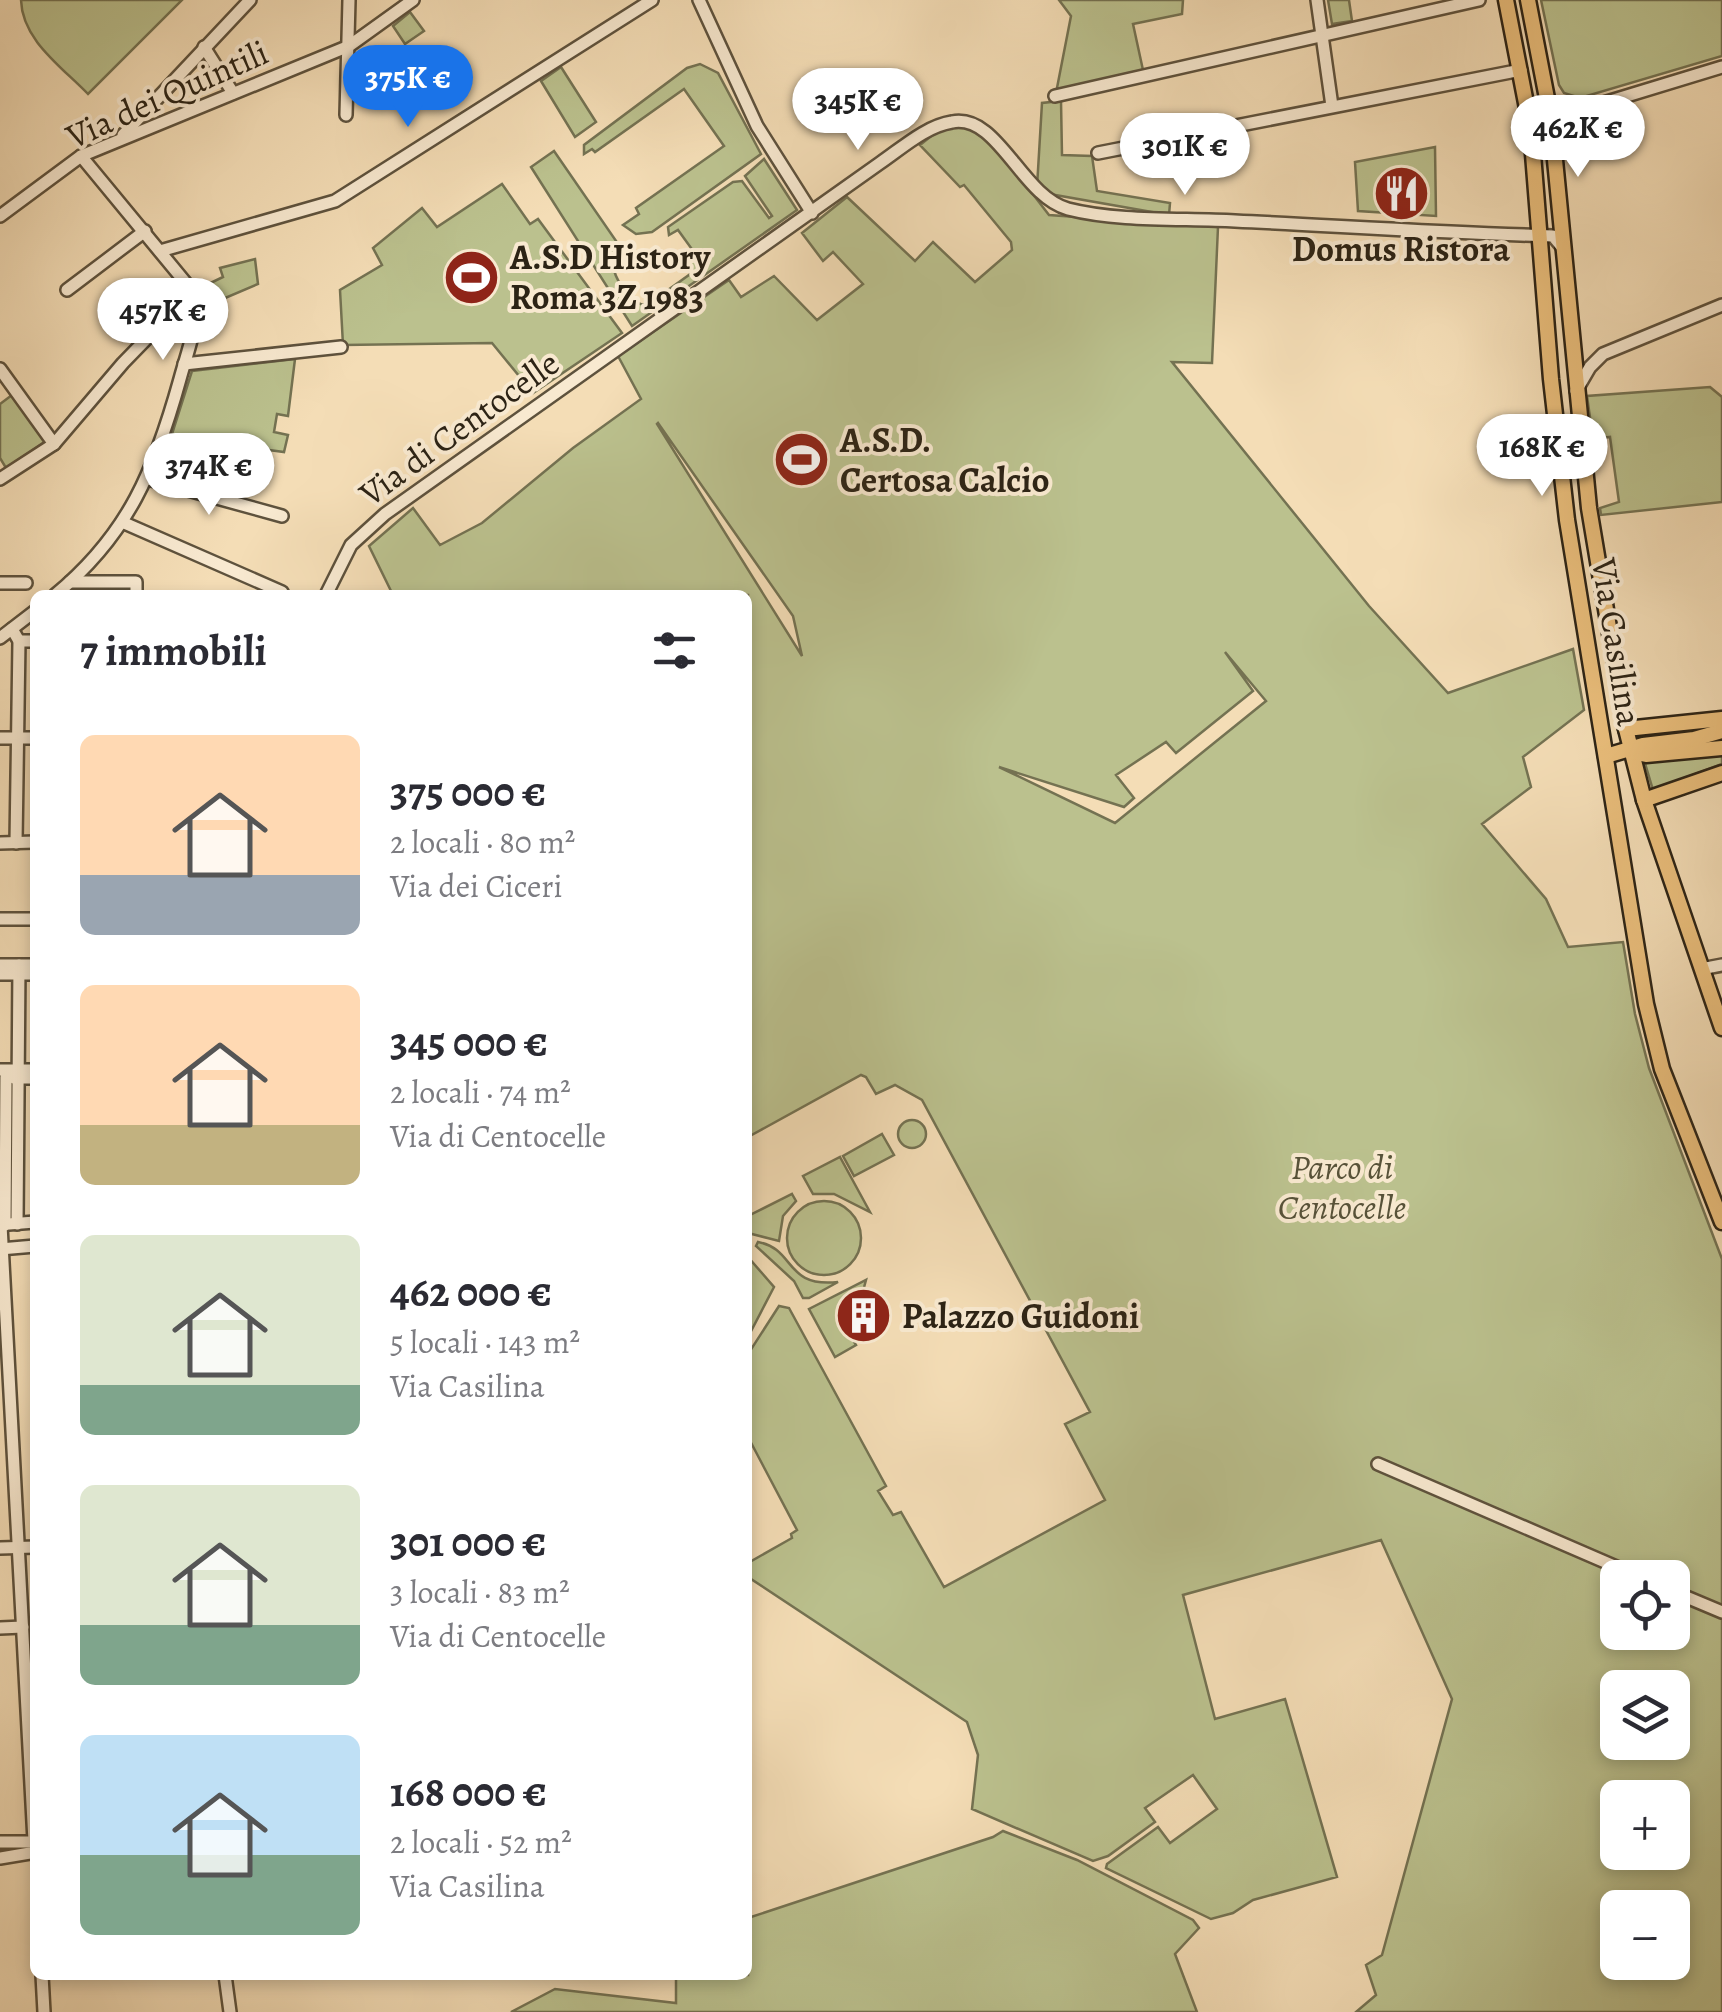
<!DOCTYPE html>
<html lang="it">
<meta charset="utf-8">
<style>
:root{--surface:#fff;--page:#f7f7f7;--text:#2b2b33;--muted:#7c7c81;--accent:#1a73e8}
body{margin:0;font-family:Alegreya,serif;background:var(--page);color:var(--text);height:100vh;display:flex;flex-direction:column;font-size:38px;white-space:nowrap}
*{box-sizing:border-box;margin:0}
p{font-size:32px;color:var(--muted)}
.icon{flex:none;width:55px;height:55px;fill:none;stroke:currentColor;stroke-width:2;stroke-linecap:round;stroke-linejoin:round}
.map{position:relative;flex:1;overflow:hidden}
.side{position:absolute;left:30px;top:590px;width:722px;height:1390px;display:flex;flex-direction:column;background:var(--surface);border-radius:15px;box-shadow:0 5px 15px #0003}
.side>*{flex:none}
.buttons{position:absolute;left:1600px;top:1560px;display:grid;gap:20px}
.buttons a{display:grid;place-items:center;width:90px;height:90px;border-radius:15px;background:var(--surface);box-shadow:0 5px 15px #0003;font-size:50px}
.price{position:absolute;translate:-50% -85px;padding:0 22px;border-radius:35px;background:#fff;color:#222;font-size:32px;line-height:65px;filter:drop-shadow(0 2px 5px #0008)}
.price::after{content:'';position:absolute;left:50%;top:60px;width:30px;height:22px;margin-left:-15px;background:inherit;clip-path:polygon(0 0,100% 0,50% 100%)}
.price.active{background:var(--accent);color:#fff}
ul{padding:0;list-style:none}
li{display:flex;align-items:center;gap:30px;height:250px;padding:0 50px}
li span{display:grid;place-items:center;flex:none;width:280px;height:200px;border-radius:15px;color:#555}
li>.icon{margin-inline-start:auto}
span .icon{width:120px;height:120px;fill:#fffc;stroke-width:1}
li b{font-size:42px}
h2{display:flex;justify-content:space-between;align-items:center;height:120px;padding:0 50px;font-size:42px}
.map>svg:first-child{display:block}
.green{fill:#bbc18e;stroke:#747252;stroke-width:2.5;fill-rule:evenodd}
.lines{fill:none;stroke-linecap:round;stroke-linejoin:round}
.minor-casing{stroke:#5e523d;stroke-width:16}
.major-casing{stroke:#2c2315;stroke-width:19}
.minor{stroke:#f8e9d0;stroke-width:11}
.major{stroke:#eabe7b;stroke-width:14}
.labels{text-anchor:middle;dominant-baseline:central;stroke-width:8;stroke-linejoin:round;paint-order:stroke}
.street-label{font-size:35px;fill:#2c2315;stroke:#f8e9d0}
.poi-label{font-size:35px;font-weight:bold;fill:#2c2315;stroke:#f8e9d0;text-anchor:start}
.park-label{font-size:35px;font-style:italic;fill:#575239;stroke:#f8e9d0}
</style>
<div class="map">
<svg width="1722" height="2012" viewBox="0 0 1722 2012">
<rect width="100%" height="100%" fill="#f4ddb6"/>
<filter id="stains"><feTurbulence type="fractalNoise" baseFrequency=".002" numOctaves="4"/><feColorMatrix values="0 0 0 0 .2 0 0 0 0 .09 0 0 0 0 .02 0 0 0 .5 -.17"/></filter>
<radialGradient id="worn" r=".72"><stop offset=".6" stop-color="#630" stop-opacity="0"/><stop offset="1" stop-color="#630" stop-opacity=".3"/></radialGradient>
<g class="green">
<path d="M 21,0 L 182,0 L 88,94 C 62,67 22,40 21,0 Z"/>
<path d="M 1059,0 L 1183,0 L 1182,14 L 1133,24 L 1143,70 L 1056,93 L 1071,16 Z"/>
<path d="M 1328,0 L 1349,0 L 1352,21 L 1332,24 Z"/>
<path d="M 1541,0 L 1722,0 L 1722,56 L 1580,98 L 1564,93 L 1559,85 Z"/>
<path d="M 410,12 L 424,31 L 405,44 L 393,26 Z"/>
<path d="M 700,64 L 718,73 L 761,154 L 652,232 L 636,234 L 623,225 L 639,214 L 636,208 L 724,146 L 684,89 L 595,152 L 592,149 L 584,154 L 584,145 L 687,68 Z"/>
<path d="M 561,67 L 596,122 L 575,137 L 541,81 Z"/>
<path d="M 1061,101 L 1062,155 L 1092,156 L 1097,191 L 1170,203 L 1169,215 L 1044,193 L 1037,187 L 1042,103 Z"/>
<path d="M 957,126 L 978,131 L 998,149 L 1049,215 L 1218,227 L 1212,363 L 1172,362 L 1369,606 L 1448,693 L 1573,649 L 1584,710 L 1523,757 L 1531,787 L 1482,824 L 1546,899 L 1568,947 L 1623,942 L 1635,1014 L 1649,1068 L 1722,1259 L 1722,2012 L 1356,2012 L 1376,1995 L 1366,1965 L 1382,1955 L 1452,1699 L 1381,1540 L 1183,1595 L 1215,1719 L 1285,1699 L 1337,1877 L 1253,1900 L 1233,1913 L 1211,1919 L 1106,1868 L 1107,1864 L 1158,1827 L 1170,1843 L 1217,1809 L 1193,1775 L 1145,1808 L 1155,1822 L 1108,1856 L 1093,1861 L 972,1809 L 978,1755 L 967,1722 L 748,1577 L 748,1563 L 792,1538 L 791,1534 L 797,1530 L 748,1437 L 748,1354 L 779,1306 L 789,1308 L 886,1486 L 878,1491 L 893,1515 L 901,1512 L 944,1587 L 1105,1500 L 1065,1424 L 1090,1412 L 922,1100 L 895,1085 L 876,1094 L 866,1077 L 861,1075 L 748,1137 L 748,595 L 393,595 L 369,546 L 413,508 L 440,545 L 482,523 L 573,448 L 641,399 L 618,356 L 729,280 L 741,297 L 774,276 L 817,320 L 863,284 L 833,252 L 823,261 L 802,233 L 847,197 L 915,261 L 933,242 L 975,282 L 1012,250 L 1011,242 L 964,185 L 960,187 L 920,145 L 935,133 ZM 658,423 L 793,616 L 802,656 L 657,424 ZM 1225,652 L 1266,701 L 1115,823 L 999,767 L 1124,807 L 1134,798 L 1116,775 L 1166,742 L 1176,753 L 1253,691 ZM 1618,1578 L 1672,1578 L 1672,1632 L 1618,1632 ZM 1618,1688 L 1672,1688 L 1672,1742 L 1618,1742 ZM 1618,1798 L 1672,1798 L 1672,1852 L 1618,1852 ZM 1618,1908 L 1672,1908 L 1672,1962 L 1618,1962 Z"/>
<path d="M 1435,147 L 1436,216 L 1358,211 L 1355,162 Z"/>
<path d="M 554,151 L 623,251 L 612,261 C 614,278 629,305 647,305 L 693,272 L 686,259 L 694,252 L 678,230 L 669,235 L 668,227 L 733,182 L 742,181 L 769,218 L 772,216 L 745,176 L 764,159 L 797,210 L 632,326 L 531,167 Z"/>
<path d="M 502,184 L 530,224 L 538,219 L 622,333 L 533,393 L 492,343 L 343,345 L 340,290 L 382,265 L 373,248 L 422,208 L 437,227 Z"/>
<path d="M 255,259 L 258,284 L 204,307 L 198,289 L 223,277 L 220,268 Z"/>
<path d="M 295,359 L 288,416 L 277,414 L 274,432 L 288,435 L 284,452 L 171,437 L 192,371 Z"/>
<path d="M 1710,387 L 1722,397 L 1722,502 L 1601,515 L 1600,508 L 1619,502 L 1610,437 L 1593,439 L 1587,396 Z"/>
<path d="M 12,395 L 46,441 L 6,468 L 0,458 L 0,404 Z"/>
<path d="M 1722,752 L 1722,764 L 1653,790 L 1644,760 Z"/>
<circle cx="912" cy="1134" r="14"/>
<path d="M 882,1134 L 894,1155 L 854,1176 L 843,1156 Z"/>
<path d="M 840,1157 L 870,1212 L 834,1194 L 813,1194 L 803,1176 Z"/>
<path d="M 792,1194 L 796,1201 L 783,1216 L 779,1241 L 748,1233 L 748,1216 Z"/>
<circle cx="824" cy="1238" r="37"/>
<path d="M 758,1242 C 796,1249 784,1288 838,1282 L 809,1298 L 803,1298 L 794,1281 L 756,1246 Z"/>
<path d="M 748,1257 L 774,1287 L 748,1337 Z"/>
<path d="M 866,1280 L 859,1306 L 839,1317 L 856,1345 L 835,1357 L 809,1309 Z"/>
<path d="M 1003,1831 L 1077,1860 L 1193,1920 L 1199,1928 L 1175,1954 L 1197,2012 L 511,2012 L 555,1989 L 676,2003 L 676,1975 L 748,1975 L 748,1918 L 993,1837 Z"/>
</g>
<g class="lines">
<defs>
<g id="minor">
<path d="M 699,0 L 757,126 L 812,213"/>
<path d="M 1317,0 L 1332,106"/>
<path d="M 204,47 L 233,93"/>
<path d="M 1055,96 L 1479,0"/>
<path d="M 346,115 L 349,0"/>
<path d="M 1551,119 L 1722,67"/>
<path d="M 123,135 L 250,0"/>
<path d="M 1098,153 L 1521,70"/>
<path d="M 0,216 L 81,156 L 349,46 L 413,0"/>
<path d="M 160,251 L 335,201 L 652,0"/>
<path d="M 67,290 L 145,231"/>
<path d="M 184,364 L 341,347"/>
<path d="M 0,369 L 54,444"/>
<path d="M 1576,391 L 1590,367 L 1603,354 L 1722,305"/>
<path d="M 0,479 L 54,444 L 123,363 L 192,292"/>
<path d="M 148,479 L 282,516"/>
<path d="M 122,522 L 282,592"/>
<path d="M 70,582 L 136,582 L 136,595"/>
<path d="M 0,583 L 26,583"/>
<path d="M 55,595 C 129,534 155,469 180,379 C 186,357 194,335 197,312 L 196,298 L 185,282 L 81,156"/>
<path d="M 326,595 L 351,545 L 385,514 L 880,163 C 902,148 926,126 952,122 C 998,113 1021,196 1068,209 C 1119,222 1183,218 1235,221 C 1341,226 1447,233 1553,236 L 1562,247"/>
<path d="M 12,629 L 19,641 L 16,843"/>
<path d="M 0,638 L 35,611"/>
<path d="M 19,641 L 35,641"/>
<path d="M 0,738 L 35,738"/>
<path d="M 0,843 L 35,842"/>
<path d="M 0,919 L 35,919"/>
<path d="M 0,965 L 35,965"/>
<path d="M 1701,969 L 1722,965"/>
<path d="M 0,974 L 35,974"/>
<path d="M 0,1070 L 35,1070"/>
<path d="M 14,1078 L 35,1078"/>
<path d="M 9,1224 L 35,1222"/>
<path d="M 17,1224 L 19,965"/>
<path d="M 1,1225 L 34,1841"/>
<path d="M 5,1225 L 6,1077"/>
<path d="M 0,1249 L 35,1246"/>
<path d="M 1378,1464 L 1642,1578"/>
<path d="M 0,1548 L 35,1547"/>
<path d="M 1672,1591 L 1722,1612"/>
<path d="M 0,1628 L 23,1627"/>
<path d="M 0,1842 L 31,1842"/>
<path d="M 0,1858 L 30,1853"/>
<path d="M 42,1975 L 44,2012"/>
<path d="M 225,1975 L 230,2012"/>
</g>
<g id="major">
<path d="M 1506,0 L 1531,129 L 1551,379 L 1567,520 L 1646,1004 L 1662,1069 L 1722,1222"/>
<path d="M 1528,0 L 1551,119 L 1589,508 L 1626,729 L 1644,800 L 1722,1028"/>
<path d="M 1626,729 L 1722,719"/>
<path d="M 1631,752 L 1646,755 L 1722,748"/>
<path d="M 1606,756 L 1643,745 L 1694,739 L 1722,731"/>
<path d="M 1644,800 L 1722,773"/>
</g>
</defs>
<use href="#minor" class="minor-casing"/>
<use href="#major" class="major-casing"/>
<use href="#minor" class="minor"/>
<use href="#major" class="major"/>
</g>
<defs>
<symbol id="restaurant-disc" viewBox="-11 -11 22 22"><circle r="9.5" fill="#8f2418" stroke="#f8e9d0"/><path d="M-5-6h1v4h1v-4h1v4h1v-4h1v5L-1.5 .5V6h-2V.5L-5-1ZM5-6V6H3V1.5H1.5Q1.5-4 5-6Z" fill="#fff"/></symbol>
<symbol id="stadium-disc" viewBox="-11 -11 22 22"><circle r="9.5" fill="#8f2418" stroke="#f8e9d0"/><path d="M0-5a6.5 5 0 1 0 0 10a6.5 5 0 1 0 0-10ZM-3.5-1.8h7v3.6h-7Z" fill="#fff"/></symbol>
<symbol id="building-disc" viewBox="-11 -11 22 22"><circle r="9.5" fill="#8f2418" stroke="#f8e9d0"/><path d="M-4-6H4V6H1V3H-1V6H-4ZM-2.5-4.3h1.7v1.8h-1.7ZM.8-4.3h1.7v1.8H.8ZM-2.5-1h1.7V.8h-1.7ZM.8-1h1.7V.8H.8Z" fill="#fff"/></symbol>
</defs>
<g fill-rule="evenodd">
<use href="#restaurant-disc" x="1370" y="162" width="63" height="63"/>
<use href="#stadium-disc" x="440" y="246" width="63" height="63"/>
<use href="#stadium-disc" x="770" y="428" width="63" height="63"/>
<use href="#building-disc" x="832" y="1284" width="63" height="63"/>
</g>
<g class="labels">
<g class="street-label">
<text transform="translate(167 94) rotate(-24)">Via dei Quintili</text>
<text transform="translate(459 428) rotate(-36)">Via di Centocelle</text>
<text transform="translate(1617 642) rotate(81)">Via Casilina</text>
</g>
<g class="poi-label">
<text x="1401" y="249" text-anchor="middle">Domus Ristora</text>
<text x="510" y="257">A.S.D History<tspan x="510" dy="40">Roma 3Z 1983</tspan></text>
<text x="840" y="440">A.S.D.<tspan x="840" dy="40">Certosa Calcio</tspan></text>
<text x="902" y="1316">Palazzo Guidoni</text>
</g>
<g class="park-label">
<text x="1342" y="1167">Parco di<tspan x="1342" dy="40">Centocelle</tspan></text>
</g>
</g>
<rect width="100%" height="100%" filter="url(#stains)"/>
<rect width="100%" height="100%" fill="url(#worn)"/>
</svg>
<div class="buttons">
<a><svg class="icon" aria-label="locate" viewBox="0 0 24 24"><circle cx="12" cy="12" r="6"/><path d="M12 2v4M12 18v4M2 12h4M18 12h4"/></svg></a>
<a><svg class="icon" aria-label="layers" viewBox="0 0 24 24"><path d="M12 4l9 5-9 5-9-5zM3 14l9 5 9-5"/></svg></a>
<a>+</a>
<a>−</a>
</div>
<b class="price active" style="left:408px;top:130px">375K €</b>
<b class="price" style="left:858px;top:153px">345K €</b>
<b class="price" style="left:1578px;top:180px">462K €</b>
<b class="price" style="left:1185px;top:198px">301K €</b>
<b class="price" style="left:163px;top:363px">457K €</b>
<b class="price" style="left:1542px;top:499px">168K €</b>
<b class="price" style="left:209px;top:518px">374K €</b>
<section class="side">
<h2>7 immobili<svg class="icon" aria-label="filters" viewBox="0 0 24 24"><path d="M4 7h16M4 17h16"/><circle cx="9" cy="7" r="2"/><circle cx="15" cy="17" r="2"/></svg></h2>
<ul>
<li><span style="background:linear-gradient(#ffd9b3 70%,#9aa5b1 0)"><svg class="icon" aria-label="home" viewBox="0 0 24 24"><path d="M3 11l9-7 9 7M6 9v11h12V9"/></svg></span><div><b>375 000 €</b><p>2 locali · 80 m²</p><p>Via dei Ciceri</p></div></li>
<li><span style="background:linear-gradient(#ffd9b3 70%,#c2b280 0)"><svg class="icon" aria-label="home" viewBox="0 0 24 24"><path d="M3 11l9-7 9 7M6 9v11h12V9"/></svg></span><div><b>345 000 €</b><p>2 locali · 74 m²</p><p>Via di Centocelle</p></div></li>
<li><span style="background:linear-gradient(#dfe7d0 75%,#7fa58c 0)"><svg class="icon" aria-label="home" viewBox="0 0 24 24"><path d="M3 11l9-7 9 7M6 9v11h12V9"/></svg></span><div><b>462 000 €</b><p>5 locali · 143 m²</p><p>Via Casilina</p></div></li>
<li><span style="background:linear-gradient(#dfe7d0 70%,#7fa58c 0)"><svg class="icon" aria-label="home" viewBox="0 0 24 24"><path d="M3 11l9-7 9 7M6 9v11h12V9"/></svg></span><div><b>301 000 €</b><p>3 locali · 83 m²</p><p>Via di Centocelle</p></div></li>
<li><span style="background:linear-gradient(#bfe0f5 60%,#7fa58c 0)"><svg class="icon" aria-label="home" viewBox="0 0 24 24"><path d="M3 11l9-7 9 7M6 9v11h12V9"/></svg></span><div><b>168 000 €</b><p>2 locali · 52 m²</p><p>Via Casilina</p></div></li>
</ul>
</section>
</div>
